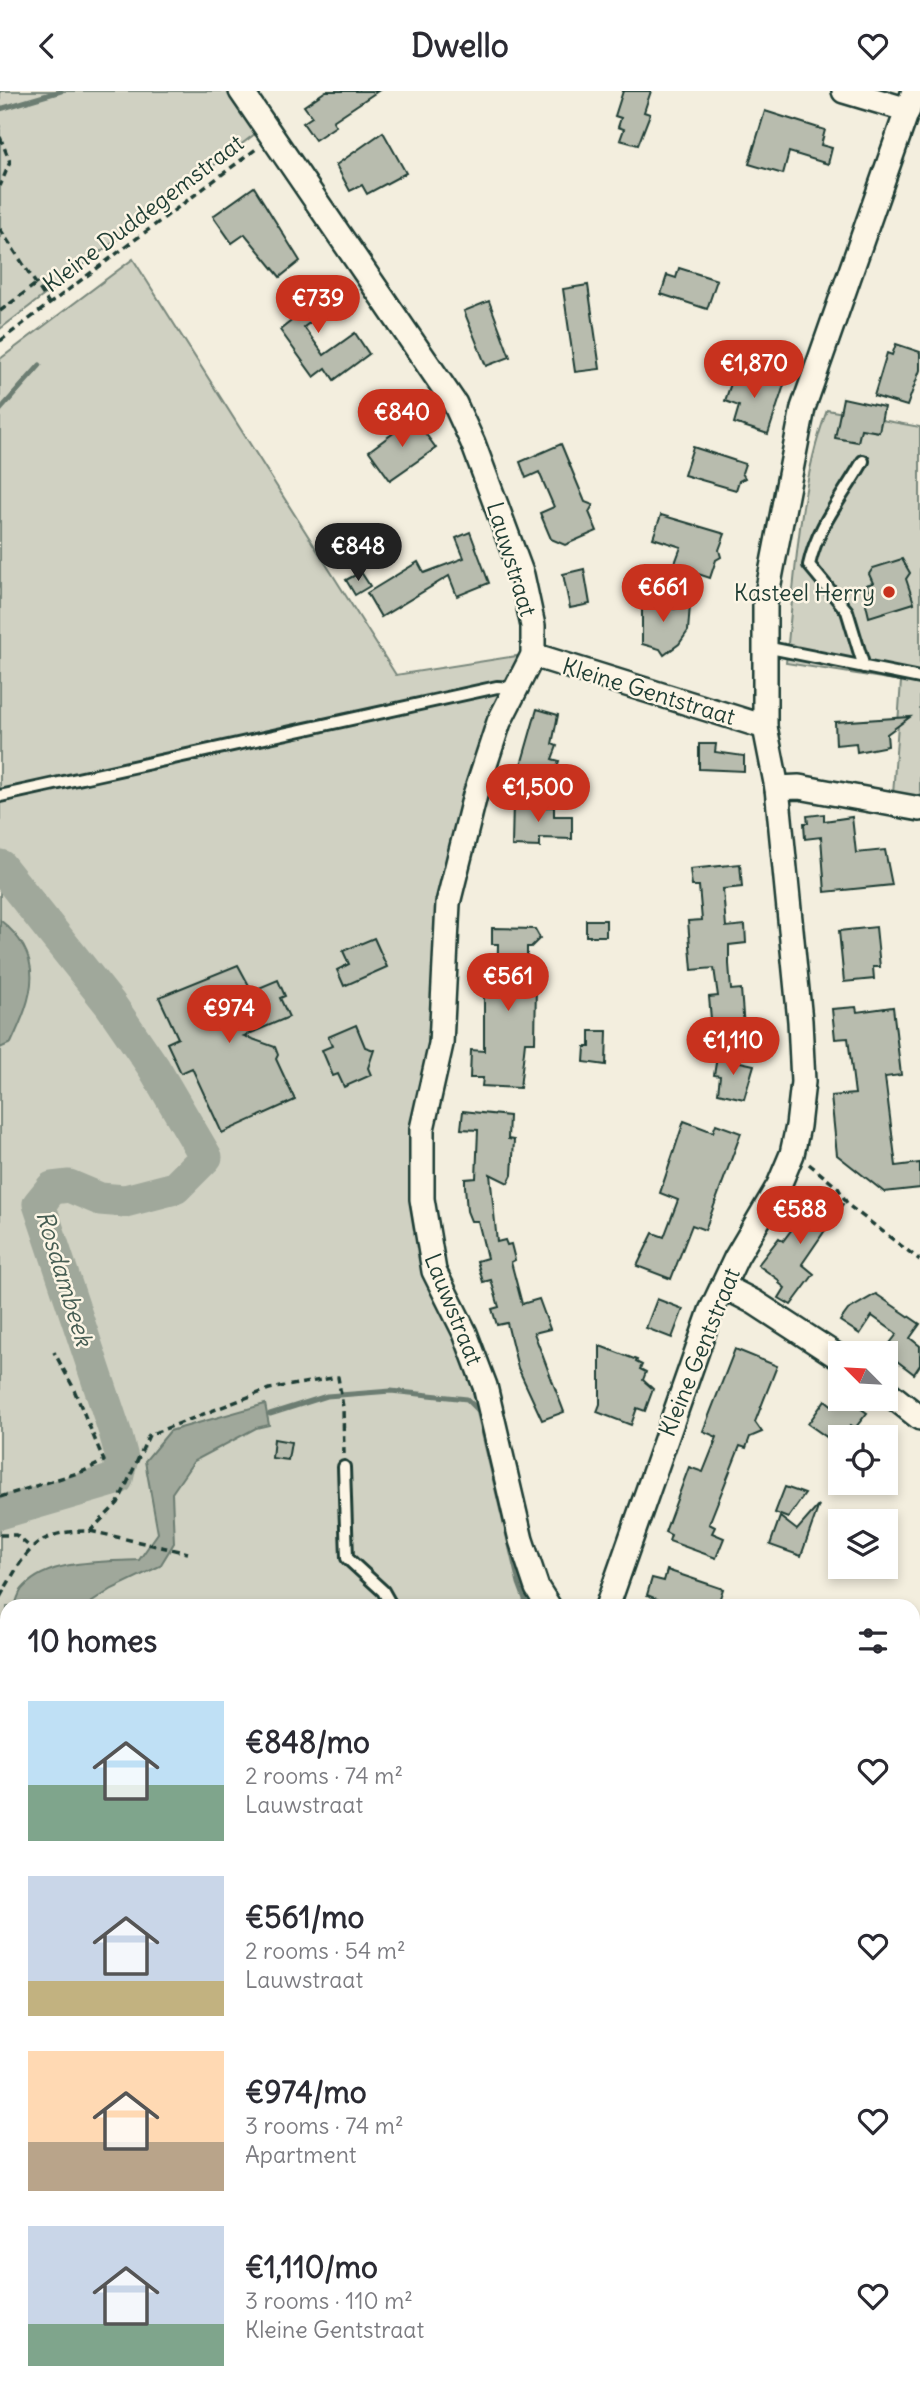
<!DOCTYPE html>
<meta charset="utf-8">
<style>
:root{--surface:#fff;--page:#f2f2f3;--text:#2b2b33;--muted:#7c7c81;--accent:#c8321e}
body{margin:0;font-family:Delius,sans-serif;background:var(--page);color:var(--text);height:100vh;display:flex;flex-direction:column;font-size:26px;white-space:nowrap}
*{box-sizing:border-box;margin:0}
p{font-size:23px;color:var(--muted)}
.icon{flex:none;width:38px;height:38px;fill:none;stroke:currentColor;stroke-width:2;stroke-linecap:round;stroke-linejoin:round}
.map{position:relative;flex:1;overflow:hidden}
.details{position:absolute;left:0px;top:1508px;width:920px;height:800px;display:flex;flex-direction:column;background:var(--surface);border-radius:21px 21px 0 0;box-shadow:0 4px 10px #0003}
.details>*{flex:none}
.needle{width:46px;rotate:294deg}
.tools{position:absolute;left:828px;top:1250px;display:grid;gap:14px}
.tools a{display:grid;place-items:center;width:70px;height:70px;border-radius:0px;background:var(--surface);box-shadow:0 4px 10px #0003;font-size:35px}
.price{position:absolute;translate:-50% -60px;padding:0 16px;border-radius:24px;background:var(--accent);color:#fff;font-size:23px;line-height:46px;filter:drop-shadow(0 2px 4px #0008)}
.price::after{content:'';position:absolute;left:50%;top:42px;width:21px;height:16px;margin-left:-10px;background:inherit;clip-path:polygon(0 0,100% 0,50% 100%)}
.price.active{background:#222;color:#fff}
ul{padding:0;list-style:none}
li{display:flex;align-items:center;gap:21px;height:175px;padding:0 28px}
li span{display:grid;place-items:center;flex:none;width:196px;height:140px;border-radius:0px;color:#555}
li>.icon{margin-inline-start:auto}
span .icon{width:84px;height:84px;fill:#fffc;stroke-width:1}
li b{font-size:30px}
h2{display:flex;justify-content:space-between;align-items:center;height:84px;padding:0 28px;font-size:30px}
header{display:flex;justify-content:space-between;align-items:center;height:91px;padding:0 28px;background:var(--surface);font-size:32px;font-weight:700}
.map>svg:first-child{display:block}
.green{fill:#d0d1c2;stroke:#78877b;stroke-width:2}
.water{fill:#a0a89b;stroke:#6c7d72;stroke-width:2}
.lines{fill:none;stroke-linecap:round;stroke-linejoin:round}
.stream{stroke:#6c7d72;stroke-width:5}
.river{stroke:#a0a89b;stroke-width:33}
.building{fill:#b8bcae;stroke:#1f3d34;stroke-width:2}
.service-casing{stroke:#1f3d34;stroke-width:16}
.minor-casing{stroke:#1f3d34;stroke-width:28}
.path{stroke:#1f3d34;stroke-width:3.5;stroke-dasharray:7 5;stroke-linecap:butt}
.service{stroke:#fcf5e5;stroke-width:10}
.minor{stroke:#fcf5e5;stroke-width:23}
.poi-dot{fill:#c8321e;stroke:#fcf5e5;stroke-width:2.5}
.labels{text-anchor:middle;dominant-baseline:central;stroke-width:5;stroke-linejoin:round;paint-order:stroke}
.street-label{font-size:23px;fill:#1f3d34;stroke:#fcf5e5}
.poi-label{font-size:23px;fill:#1f3d34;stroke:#fcf5e5;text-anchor:end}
.water-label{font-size:24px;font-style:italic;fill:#465d53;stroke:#fcf5e5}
</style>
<header><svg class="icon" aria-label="back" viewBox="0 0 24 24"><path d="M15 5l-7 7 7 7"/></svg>Dwello<svg class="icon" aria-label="heart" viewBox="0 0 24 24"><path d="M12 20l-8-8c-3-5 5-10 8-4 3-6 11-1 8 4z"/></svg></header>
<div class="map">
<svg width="920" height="2307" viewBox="0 0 920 2307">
<rect width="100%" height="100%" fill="#f3eede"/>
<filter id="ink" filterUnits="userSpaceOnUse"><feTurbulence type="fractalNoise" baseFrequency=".0143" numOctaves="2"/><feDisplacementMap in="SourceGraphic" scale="14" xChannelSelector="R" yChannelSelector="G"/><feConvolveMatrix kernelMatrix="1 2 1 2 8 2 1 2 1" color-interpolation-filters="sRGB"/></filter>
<g filter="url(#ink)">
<g class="green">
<path d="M 0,0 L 230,0 L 260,39 L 0,238 Z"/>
<path d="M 133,168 L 396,584 L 523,564 L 476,684 L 435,954 L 410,1064 L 426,1181 L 461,1262 L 541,1515 L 7,1516 L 7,1944 L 0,1946 L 0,268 Z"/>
<path d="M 827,319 L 920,336 L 920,714 L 893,704 L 901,590 L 786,572 C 795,489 798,398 827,319 Z"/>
<path d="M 522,2301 L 634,2301 L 615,2307 L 524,2307 Z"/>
</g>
<g class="water">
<path d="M 0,829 C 47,866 33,905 11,952 L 0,957 Z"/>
<path d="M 265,1313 L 269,1334 L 256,1337 L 194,1370 L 172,1402 L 174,1452 L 160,1475 L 112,1498 L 86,1515 L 15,1515 C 17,1509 19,1500 24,1496 C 50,1468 104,1471 139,1469 L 158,1442 L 145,1370 L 170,1340 Z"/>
</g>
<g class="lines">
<g class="stream">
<path d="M 0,18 L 61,0"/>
<path d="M 0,319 L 40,274"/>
<path d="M 270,1323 L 327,1305 L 391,1300 L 467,1308 L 478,1319 L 519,1492 L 528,1516"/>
<path d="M 512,2301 L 514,2307"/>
</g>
<g class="river">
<path d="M 0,775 L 110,913 L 154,977 L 206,1066 L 175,1097 L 125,1110 L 100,1108 L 69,1095 L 52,1097 L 39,1113 L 115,1341 L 122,1367 L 117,1388 L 0,1422"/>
<path d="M 0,1645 L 7,1655"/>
</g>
</g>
<g class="building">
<path d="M 326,0 L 378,0 L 333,30 L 336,35 L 315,49 L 303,32 L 312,26 L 304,15 Z"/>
<path d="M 623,0 L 651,0 L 644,21 L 650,23 L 638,54 L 620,49 L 624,38 L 618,36 L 621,27 L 615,25 Z"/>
<path d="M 765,20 L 825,39 L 821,54 L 832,57 L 828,73 L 789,61 L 783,83 L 749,73 Z"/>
<path d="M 383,41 L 406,82 L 367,103 L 362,94 L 350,100 L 336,74 Z"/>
<path d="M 254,96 L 300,170 L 280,186 L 245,143 L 232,152 L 213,125 Z"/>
<path d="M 679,177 L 717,189 L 707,218 L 661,203 L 667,184 L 676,187 Z"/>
<path d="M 295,192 L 305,207 L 321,196 L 334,214 L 304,236 L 324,264 L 355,242 L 369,263 L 334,289 L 326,277 L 314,286 L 280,239 L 295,227 L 280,203 Z"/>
<path d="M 588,194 L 600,278 L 575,281 L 563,198 Z"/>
<path d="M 489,210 L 510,266 L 486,275 L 464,220 Z"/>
<path d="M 896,253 L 920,261 L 920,279 L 907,315 L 874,305 L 887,262 L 892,264 Z"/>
<path d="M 736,278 L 784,294 L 768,343 L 734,332 L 739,315 L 725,310 Z"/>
<path d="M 843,307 L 884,316 L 879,341 L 861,338 L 858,351 L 835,347 Z"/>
<path d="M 414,327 L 436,357 L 390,389 L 369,360 Z"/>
<path d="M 561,353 L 585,411 L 593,414 L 589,421 L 597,440 L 565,454 L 551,448 L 540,422 L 554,416 L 539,381 L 526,387 L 520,371 Z"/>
<path d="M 693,356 L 745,373 L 742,382 L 745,387 L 739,390 L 736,399 L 684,384 Z"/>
<path d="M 661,424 L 725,443 L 719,459 L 721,466 L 716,469 L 710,487 L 674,475 L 681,456 L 653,447 Z"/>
<path d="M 470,441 L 489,492 L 457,505 L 449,485 L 381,526 L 367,502 L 418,471 L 424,482 L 464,467 L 456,447 Z"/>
<path d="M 902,468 L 910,482 L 906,488 L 914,512 L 869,526 L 866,513 L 870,506 L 866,494 L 873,492 L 869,483 L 873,477 Z"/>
<path d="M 584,478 L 590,513 L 570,517 L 563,483 Z"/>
<path d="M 361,481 L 370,495 L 355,504 L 346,489 Z"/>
<path d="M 642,499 L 659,505 L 657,513 L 674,518 L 690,514 L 688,540 L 679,553 L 664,564 L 660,558 L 642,553 Z"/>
<path d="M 537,618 L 558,624 L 552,653 L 557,655 L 552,668 L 559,670 L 552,692 L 519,681 Z"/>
<path d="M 910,626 L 887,643 L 888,655 L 857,661 L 856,652 L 836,654 L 835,631 Z"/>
<path d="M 699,653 L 716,653 L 715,661 L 744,665 L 744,680 L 699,678 Z"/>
<path d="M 513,710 L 547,710 L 545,716 L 554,716 L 554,725 L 572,725 L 572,748 L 540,747 L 540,756 L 512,755 Z"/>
<path d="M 824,723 L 824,730 L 852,726 L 856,762 L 885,759 L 892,794 L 825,801 L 821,746 L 805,748 L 804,732 L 808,732 L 807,725 Z"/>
<path d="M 740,773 L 742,796 L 723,798 L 726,836 L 745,834 L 746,852 L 729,854 L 729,873 L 731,899 L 741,898 L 744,937 L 712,939 L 709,906 L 718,905 L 714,877 L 692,879 L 688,830 L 702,829 L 699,795 L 692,795 L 690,778 Z"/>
<rect x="586" y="829" width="20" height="16"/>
<path d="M 876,836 L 880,876 L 873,876 L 874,888 L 844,891 L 839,840 Z"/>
<path d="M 492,837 L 535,838 L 540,847 L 531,856 L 527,856 L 527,892 L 536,892 L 535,951 L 525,951 L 520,997 L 482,995 L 483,987 L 470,987 L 471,959 L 484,960 L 484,900 L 497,900 L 498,853 L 492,853 Z"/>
<path d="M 374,847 L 387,876 L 344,895 L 337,879 L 349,873 L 343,860 Z"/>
<path d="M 238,874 L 252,900 L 278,889 L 285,905 L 280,907 L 289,926 L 244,945 L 275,956 L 278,964 L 276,968 L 295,1009 L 222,1042 L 192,977 L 181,982 L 167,952 L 178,947 L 159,906 Z"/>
<path d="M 856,916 L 857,921 L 893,916 L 901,984 L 885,986 L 896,1075 L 920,1072 L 920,1097 L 884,1101 L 837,1064 L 831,1005 L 855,1003 L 848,947 L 835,948 L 832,918 Z"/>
<path d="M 356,934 L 365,956 L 374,959 L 368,977 L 371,984 L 344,996 L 338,983 L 333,985 L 322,959 L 332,955 L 328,946 Z"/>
<path d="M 590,940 L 607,940 L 606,974 L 584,971 L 585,956 L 590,956 Z"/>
<path d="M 717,966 L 754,974 L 744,1008 L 718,1002 L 720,985 L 714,984 Z"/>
<path d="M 463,1020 L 509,1025 L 508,1048 L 514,1049 L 512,1084 L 508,1092 L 490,1083 L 497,1151 L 505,1149 L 507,1154 L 511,1153 L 515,1169 L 511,1171 L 522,1213 L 539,1208 L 550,1238 L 534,1242 L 564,1321 L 542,1329 L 518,1277 L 507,1232 L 497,1234 L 492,1218 L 499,1216 L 491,1189 L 483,1191 L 477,1170 L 487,1167 L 478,1130 L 471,1130 L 467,1120 L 465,1095 L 465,1088 L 476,1087 L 478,1039 L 461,1038 Z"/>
<path d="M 684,1030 L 713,1041 L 716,1033 L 741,1042 L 705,1139 L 692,1134 L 671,1188 L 637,1175 L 653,1142 L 664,1146 L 678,1109 L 660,1102 Z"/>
<path d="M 816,1098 L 843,1113 L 802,1173 L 814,1183 L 791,1214 L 779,1207 L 785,1197 L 779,1192 L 780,1190 L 758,1174 L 779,1147 L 783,1150 L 792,1138 Z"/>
<path d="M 876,1203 L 920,1233 L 910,1247 L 920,1255 L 920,1274 L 914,1283 L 884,1260 L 897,1243 L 872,1225 L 860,1243 L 840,1230 L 848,1219 Z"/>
<path d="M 657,1208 L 683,1218 L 672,1247 L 646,1237 Z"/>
<path d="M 600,1255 L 637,1269 L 636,1271 L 642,1274 L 640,1278 L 646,1281 L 643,1289 L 653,1298 L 645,1320 L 637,1317 L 631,1334 L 597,1321 L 600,1313 Z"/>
<path d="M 735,1258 L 777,1275 L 755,1331 L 762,1341 L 750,1346 L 746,1357 L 740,1355 L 709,1433 L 715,1436 L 712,1442 L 724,1447 L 716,1467 L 669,1450 L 671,1444 L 665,1441 L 689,1376 L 703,1381 L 717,1346 L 703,1340 Z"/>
<path d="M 840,1307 L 846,1307 L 867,1322 L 855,1337 L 851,1334 L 840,1346 L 838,1354 L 808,1333 L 825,1309 L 834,1316 Z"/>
<path d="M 274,1348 L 291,1351 L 288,1369 L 272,1367 Z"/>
<path d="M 785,1396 L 805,1403 L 788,1427 L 775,1422 Z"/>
<path d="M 819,1414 L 801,1465 L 770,1454 L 780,1426 L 797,1439 Z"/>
<path d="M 667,1479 L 723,1498 L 717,1516 L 676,1516 L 647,1504 L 652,1487 L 664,1490 Z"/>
</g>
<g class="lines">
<defs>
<g id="service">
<path d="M 863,370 C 843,406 818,433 809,474 L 847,520 L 864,576"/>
<path d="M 765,556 L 920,587"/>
<path d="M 0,705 L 497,596 L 515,597"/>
<path d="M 344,1376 L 347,1467 L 383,1500 L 392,1516"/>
</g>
<g id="minor">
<path d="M 241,0 L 455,313 L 473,352 L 522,484 L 533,535 L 533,564 L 499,631 L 475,704 L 448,812 L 441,953 L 422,1038 L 422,1108 L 434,1180 L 465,1242 L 485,1295 L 521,1449 L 537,1497 L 549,1516"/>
<path d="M 844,0 L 908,19"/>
<path d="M 533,564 L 765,636"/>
<path d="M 777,697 L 799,696 L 920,718"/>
<path d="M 723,1195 L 754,1211 L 840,1267"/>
<path d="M 886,1300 L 920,1327"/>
<path d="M 607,1516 L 711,1220 L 736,1167 L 779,1094 L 792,1063 L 798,1035 L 803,991 L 800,930 L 777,697 L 765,636 L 765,513 L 803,317 L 914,0"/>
<path d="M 914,1664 L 920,1666"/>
<path d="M 914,1772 L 920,1774"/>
<path d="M 0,1949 L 7,1948"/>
<path d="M 914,2137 L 920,2154"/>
<path d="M 914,2190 L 920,2187"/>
<path d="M 178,2301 L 179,2307"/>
<path d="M 722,2301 L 724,2307"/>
</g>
</defs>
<use href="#service" class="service-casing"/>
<use href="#minor" class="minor-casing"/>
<g class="path">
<path d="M 0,46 L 10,71 L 0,95"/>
<path d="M 0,138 L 50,214"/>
<path d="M 0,220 L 36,193"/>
<path d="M 0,250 L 256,58"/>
<path d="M 809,1073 L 838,1097 L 848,1114 L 920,1169"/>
<path d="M 0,1406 L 84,1380 L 104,1370 L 72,1294 L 54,1261"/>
<path d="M 90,1440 L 188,1462"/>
<path d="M 0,1444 L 16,1444 L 30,1456"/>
<path d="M 0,1506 C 26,1462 33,1439 90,1440 L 118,1412 L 149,1344 L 269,1298 L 338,1286 L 343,1316 L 344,1363"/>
<path d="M 0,1586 L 7,1598"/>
<path d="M 0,1677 L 7,1694"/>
<path d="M 914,1719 L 920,1720"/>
</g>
<use href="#service" class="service"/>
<use href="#minor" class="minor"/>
</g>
</g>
<circle class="poi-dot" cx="889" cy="501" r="7"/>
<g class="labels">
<g class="street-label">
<text transform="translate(143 122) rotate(-37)">Kleine Duddegemstraat</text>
<text transform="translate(512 468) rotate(73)">Lauwstraat</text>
<text transform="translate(649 600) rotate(17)">Kleine Gentstraat</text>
<text transform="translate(454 1218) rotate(68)">Lauwstraat</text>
<text transform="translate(699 1261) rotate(-68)">Kleine Gentstraat</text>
</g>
<g class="poi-label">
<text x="875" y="501">Kasteel Herry</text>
</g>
<g class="water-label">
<text transform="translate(65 1187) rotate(73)">Rosdambeek</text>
</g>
</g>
</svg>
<div class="tools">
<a><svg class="needle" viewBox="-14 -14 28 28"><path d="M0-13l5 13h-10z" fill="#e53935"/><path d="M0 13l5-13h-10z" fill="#7c7c81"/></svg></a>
<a><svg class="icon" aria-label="locate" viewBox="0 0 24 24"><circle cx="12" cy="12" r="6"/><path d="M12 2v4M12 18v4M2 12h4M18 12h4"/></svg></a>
<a><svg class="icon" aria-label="layers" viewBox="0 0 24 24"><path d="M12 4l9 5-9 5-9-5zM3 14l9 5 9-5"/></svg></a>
</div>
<b class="price" style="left:318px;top:244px">€739</b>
<b class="price" style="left:754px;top:309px">€1,870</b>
<b class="price" style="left:402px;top:358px">€840</b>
<b class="price active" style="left:358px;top:492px">€848</b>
<b class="price" style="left:663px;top:533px">€661</b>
<b class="price" style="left:538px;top:733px">€1,500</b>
<b class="price" style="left:508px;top:922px">€561</b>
<b class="price" style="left:229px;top:954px">€974</b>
<b class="price" style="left:733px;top:986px">€1,110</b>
<b class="price" style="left:800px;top:1155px">€588</b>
<section class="details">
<h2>10 homes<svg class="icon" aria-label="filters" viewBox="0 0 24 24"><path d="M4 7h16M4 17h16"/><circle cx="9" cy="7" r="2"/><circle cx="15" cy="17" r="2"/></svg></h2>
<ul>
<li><span style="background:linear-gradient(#bfe0f5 60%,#7fa58c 0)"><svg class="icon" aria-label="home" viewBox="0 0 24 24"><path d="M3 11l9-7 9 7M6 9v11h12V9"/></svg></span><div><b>€848/mo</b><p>2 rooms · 74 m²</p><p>Lauwstraat</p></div><svg class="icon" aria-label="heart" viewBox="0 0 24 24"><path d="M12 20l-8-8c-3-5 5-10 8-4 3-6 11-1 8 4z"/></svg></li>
<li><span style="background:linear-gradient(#c9d6e8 75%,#c2b280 0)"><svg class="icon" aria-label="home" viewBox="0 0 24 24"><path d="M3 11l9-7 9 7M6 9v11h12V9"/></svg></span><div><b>€561/mo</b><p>2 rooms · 54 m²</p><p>Lauwstraat</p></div><svg class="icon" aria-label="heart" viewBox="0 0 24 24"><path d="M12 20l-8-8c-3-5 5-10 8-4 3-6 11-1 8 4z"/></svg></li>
<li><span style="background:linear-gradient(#ffd9b3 65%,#b9a48a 0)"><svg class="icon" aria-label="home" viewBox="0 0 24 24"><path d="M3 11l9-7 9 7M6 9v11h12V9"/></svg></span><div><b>€974/mo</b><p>3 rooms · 74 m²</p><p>Apartment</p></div><svg class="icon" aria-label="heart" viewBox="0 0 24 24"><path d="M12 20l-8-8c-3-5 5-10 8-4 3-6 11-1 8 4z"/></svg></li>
<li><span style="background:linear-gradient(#c9d6e8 70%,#7fa58c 0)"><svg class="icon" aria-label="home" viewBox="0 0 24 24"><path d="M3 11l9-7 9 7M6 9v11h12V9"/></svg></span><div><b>€1,110/mo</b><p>3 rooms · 110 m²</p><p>Kleine Gentstraat</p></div><svg class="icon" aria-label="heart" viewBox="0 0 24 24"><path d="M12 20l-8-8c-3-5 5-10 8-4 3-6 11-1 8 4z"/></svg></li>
</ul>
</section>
</div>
